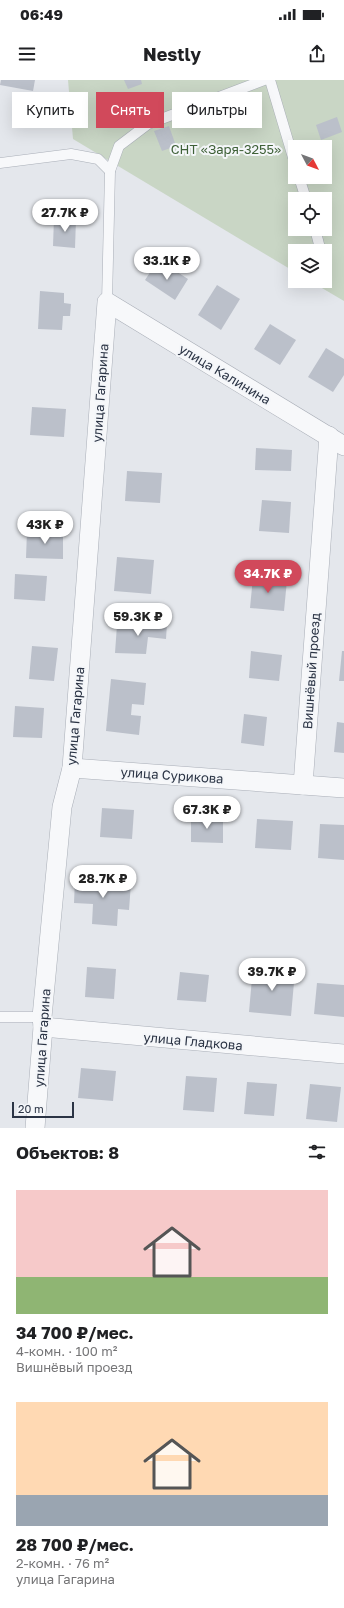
<!DOCTYPE html>
<html lang="ru">
<meta charset="utf-8">
<style>
:root{--surface:#fff;--page:#f6f6f6;--text:#202124;--muted:#757577;--accent:#d1495b}
body{margin:0;font-family:"Golos Text",sans-serif;background:var(--page);color:var(--text);height:100vh;display:flex;flex-direction:column;font-size:15px;white-space:nowrap}
*{box-sizing:border-box;margin:0}
p{font-size:13px;color:var(--muted)}
.icon{flex:none;width:22px;height:22px;fill:none;stroke:currentColor;stroke-width:2;stroke-linecap:round;stroke-linejoin:round}
.map{position:relative;height:1048px;overflow:hidden}
.panel{display:flex;flex-direction:column;background:var(--surface);flex:1}
.panel>*{flex:none}
.guide{position:absolute;left:12px;top:12px;width:320px;height:36px;display:flex;gap:8px}
.needle{width:26px;rotate:131deg}
.fabs{position:absolute;left:288px;top:60px;display:grid;gap:8px}
.fabs a{display:grid;place-items:center;width:44px;height:44px;border-radius:0px;background:var(--surface);box-shadow:0 4px 16px #0002;font-size:20px}
.scale{position:absolute;left:12px;bottom:10px;width:62px;box-sizing:border-box;padding-left:4px;border:2px solid #2b3445;border-top:0;font-size:11px;line-height:14px;white-space:nowrap;color:#2b3445;-webkit-text-stroke:3px #f4f6f9;paint-order:stroke}
.price{position:absolute;translate:-50% -34px;padding:0 9px;border-radius:14px;background:#fff;color:#222;font-size:13px;line-height:26px;filter:drop-shadow(0 1px 2px #0008)}
.price::after{content:'';position:absolute;left:50%;top:24px;width:12px;height:9px;margin-left:-6px;background:inherit;clip-path:polygon(0 0,100% 0,50% 100%)}
.price.selected{background:var(--accent);color:#fff}
ul{padding:0;list-style:none}
li{display:grid;align-content:center;gap:8px;height:212px;padding:0 16px}
li span{display:grid;place-items:center;height:124px;border-radius:0px;color:#555}
li>.icon{margin-inline-start:auto}
span .icon{width:72px;height:72px;fill:#fffc;stroke-width:1}
li b{font-size:17px}
h2{display:flex;justify-content:space-between;align-items:center;height:48px;padding:0 16px;font-size:17px}
.tag{padding:0 14px;border-radius:0px;background:var(--surface);box-shadow:0 4px 16px #0002;font-size:14px;line-height:36px}
.tag.selected{background:var(--accent);color:#fff}
.status{display:flex;justify-content:space-between;align-items:center;height:28px;padding:0 20px;background:var(--surface);direction:ltr}
.status svg{height:11px;fill:currentColor}
header{display:flex;justify-content:space-between;align-items:center;height:52px;padding:0 16px;background:var(--surface);font-size:18px;font-weight:700}
.map>svg:first-child{display:block}
.green{fill:#c9d6c5;fill-rule:evenodd}
.building{fill:#bbc0ca}
.lines{fill:none;stroke-linecap:round;stroke-linejoin:round}
.lane-casing{stroke:#a9aeb7;stroke-width:11}
.street-casing{stroke:#a9aeb7;stroke-width:20}
.lane{stroke:#f7f8fa;stroke-width:10}
.street{stroke:#f7f8fa;stroke-width:19}
.labels{text-anchor:middle;dominant-baseline:central;stroke-width:4;stroke-linejoin:round;paint-order:stroke}
.park-label{font-size:13px;fill:#3f6138;stroke:#f4f6f9}
.street-label{font-size:13px;fill:#2b3445;stroke:#f4f6f9}
</style>
<div class="status"><b>06:49</b><svg viewBox="0 0 49 12"><path d="M0 12V9h3v3zM5 12V6h3v6zM10 12V3h3v9zM15 12V0h3v12zM26 1h20v11H26zM47 4h2v5h-2z"/></svg></div>
<header><svg class="icon" aria-label="menu" viewBox="0 0 24 24"><path d="M4 6h16M4 12h16M4 18h16"/></svg>Nestly<svg class="icon" aria-label="share" viewBox="0 0 24 24"><path d="M12 15V3M7 8l5-5 5 5M5 13v7h14v-7"/></svg></header>
<div class="map">
<svg width="344" height="1048" viewBox="0 0 344 1048">
<rect width="100%" height="100%" fill="#e4e7ec"/>
<path class="green" d="M 68,0 L 344,0 L 344,221 L 310,201 L 325,201 L 325,171 L 295,171 L 295,192 L 73,59 ZM 295,67 L 325,67 L 325,97 L 295,97 ZM 295,119 L 325,119 L 325,149 L 295,149 Z"/>
<g class="building">
<path d="M 1,0 L 35,0 L 33,11 L 0,5 Z"/>
<path d="M 124,0 L 141,0 L 142,4 L 128,9 Z"/>
<path d="M 337,37 L 342,52 L 321,60 L 316,45 Z"/>
<path d="M 169,46 L 176,66 L 162,71 L 154,51 Z"/>
<path d="M 54,138 L 76,139 L 75,168 L 53,166 Z"/>
<path d="M 165,184 L 188,199 L 175,220 L 145,200 L 155,185 L 162,189 Z"/>
<path d="M 217,205 L 240,219 L 221,250 L 198,235 Z"/>
<path d="M 40,211 L 64,213 L 64,223 L 71,224 L 70,236 L 63,236 L 62,250 L 38,249 Z"/>
<path d="M 270,244 L 296,260 L 280,285 L 254,269 Z"/>
<path d="M 326,268 L 344,279 L 344,295 L 333,312 L 308,297 Z"/>
<path d="M 32,327 L 66,329 L 64,357 L 30,355 Z"/>
<path d="M 256,368 L 292,370 L 291,391 L 255,390 Z"/>
<path d="M 127,391 L 162,393 L 160,423 L 125,421 Z"/>
<path d="M 262,420 L 291,422 L 289,453 L 259,451 Z"/>
<path d="M 27,451 L 63,453 L 63,479 L 26,478 Z"/>
<path d="M 117,477 L 154,480 L 151,514 L 114,511 Z"/>
<path d="M 15,494 L 47,496 L 45,521 L 14,519 Z"/>
<path d="M 253,497 L 287,500 L 284,531 L 250,528 Z"/>
<path d="M 148,542 L 167,543 L 166,559 L 148,557 L 146,574 L 115,573 L 117,545 L 148,546 Z"/>
<path d="M 32,566 L 58,568 L 54,601 L 29,599 Z"/>
<path d="M 251,571 L 282,575 L 279,601 L 249,598 Z"/>
<path d="M 342,571 L 344,571 L 344,601 L 339,601 Z"/>
<path d="M 111,599 L 146,603 L 144,625 L 132,624 L 131,635 L 141,636 L 139,655 L 106,651 Z"/>
<path d="M 15,626 L 44,628 L 42,658 L 13,657 Z"/>
<path d="M 244,634 L 267,637 L 264,666 L 241,663 Z"/>
<path d="M 337,642 L 344,643 L 344,673 L 334,672 Z"/>
<path d="M 102,728 L 134,730 L 132,759 L 100,757 Z"/>
<path d="M 191,737 L 223,738 L 223,763 L 191,762 Z"/>
<path d="M 257,739 L 293,741 L 291,770 L 255,768 Z"/>
<path d="M 320,744 L 344,745 L 344,780 L 318,778 Z"/>
<path d="M 75,799 L 131,803 L 129,830 L 118,829 L 117,846 L 92,844 L 93,824 L 74,823 Z"/>
<path d="M 87,887 L 116,889 L 114,919 L 85,917 Z"/>
<path d="M 253,887 L 295,891 L 291,936 L 249,932 Z"/>
<path d="M 180,892 L 209,895 L 206,922 L 177,920 Z"/>
<path d="M 317,903 L 344,905 L 344,937 L 314,934 Z"/>
<path d="M 81,988 L 116,991 L 113,1021 L 78,1018 Z"/>
<path d="M 186,996 L 217,998 L 214,1032 L 183,1030 Z"/>
<path d="M 247,1002 L 277,1004 L 274,1036 L 244,1034 Z"/>
<path d="M 310,1004 L 341,1007 L 337,1042 L 306,1039 Z"/>
</g>
<g class="lines">
<defs>
<g id="lane">
<path d="M 270,0 L 295,84"/>
<path d="M 0,83 L 71,74 L 98,79 L 110,91"/>
<path d="M 299,97 L 306,119"/>
<path d="M 315,149 L 320,168"/>
<path d="M 107,222 L 110,91 L 119,66 L 148,44 L 264,0"/>
<path d="M 0,937 L 42,937"/>
</g>
<g id="street">
<path d="M 72,688 L 344,708"/>
<path d="M 303,705 L 329,356"/>
<path d="M 43,947 L 344,974"/>
<path d="M 35,1048 L 43,947 L 42,937 L 62,727 L 72,688 L 107,222 L 344,366"/>
</g>
</defs>
<use href="#lane" class="lane-casing"/>
<use href="#street" class="street-casing"/>
<use href="#lane" class="lane"/>
<use href="#street" class="street"/>
</g>
<g class="labels">
<g class="park-label">
<text x="226" y="69">СНТ «Заря-3255»</text>
</g>
<g class="street-label">
<text transform="translate(225 294) rotate(31)">улица Калинина</text>
<text transform="translate(100 313) rotate(-86)">улица Гагарина</text>
<text transform="translate(311 591) rotate(-86)">Вишнёвый проезд</text>
<text transform="translate(75 636) rotate(-85)">улица Гагарина</text>
<text transform="translate(172 695) rotate(4)">улица Сурикова</text>
<text transform="translate(42 958) rotate(-86)">улица Гагарина</text>
<text transform="translate(193 961) rotate(5)">улица Гладкова</text>
</g>
</g>
</svg>
<div class="fabs">
<a><svg class="needle" viewBox="-14 -14 28 28"><path d="M0-13l5 13h-10z" fill="#e53935"/><path d="M0 13l5-13h-10z" fill="#757577"/></svg></a>
<a><svg class="icon" aria-label="locate" viewBox="0 0 24 24"><circle cx="12" cy="12" r="6"/><path d="M12 2v4M12 18v4M2 12h4M18 12h4"/></svg></a>
<a><svg class="icon" aria-label="layers" viewBox="0 0 24 24"><path d="M12 4l9 5-9 5-9-5zM3 14l9 5 9-5"/></svg></a>
</div>
<div class="scale">20 m</div>
<b class="price" style="left:65px;top:153px">27.7K ₽</b>
<b class="price" style="left:167px;top:201px">33.1K ₽</b>
<b class="price" style="left:45px;top:465px">43K ₽</b>
<b class="price selected" style="left:268px;top:514px">34.7K ₽</b>
<b class="price" style="left:138px;top:557px">59.3K ₽</b>
<b class="price" style="left:207px;top:750px">67.3K ₽</b>
<b class="price" style="left:103px;top:819px">28.7K ₽</b>
<b class="price" style="left:272px;top:912px">39.7K ₽</b>
<div class="guide">
<a class="tag">Купить</a>
<a class="tag selected">Снять</a>
<a class="tag">Фильтры</a>
</div>
</div>
<section class="panel">
<h2>Объектов: 8<svg class="icon" aria-label="filters" viewBox="0 0 24 24"><path d="M4 7h16M4 17h16"/><circle cx="9" cy="7" r="2"/><circle cx="15" cy="17" r="2"/></svg></h2>
<ul>
<li><span style="background:linear-gradient(#f6c9c9 70%,#8fb573 0)"><svg class="icon" aria-label="home" viewBox="0 0 24 24"><path d="M3 11l9-7 9 7M6 9v11h12V9"/></svg></span><div><b>34 700 ₽/мес.</b><p>4-комн. · 100 m²</p><p>Вишнёвый проезд</p></div></li>
<li><span style="background:linear-gradient(#ffd9b3 75%,#9aa5b1 0)"><svg class="icon" aria-label="home" viewBox="0 0 24 24"><path d="M3 11l9-7 9 7M6 9v11h12V9"/></svg></span><div><b>28 700 ₽/мес.</b><p>2-комн. · 76 m²</p><p>улица Гагарина</p></div></li>
</ul>
</section>
